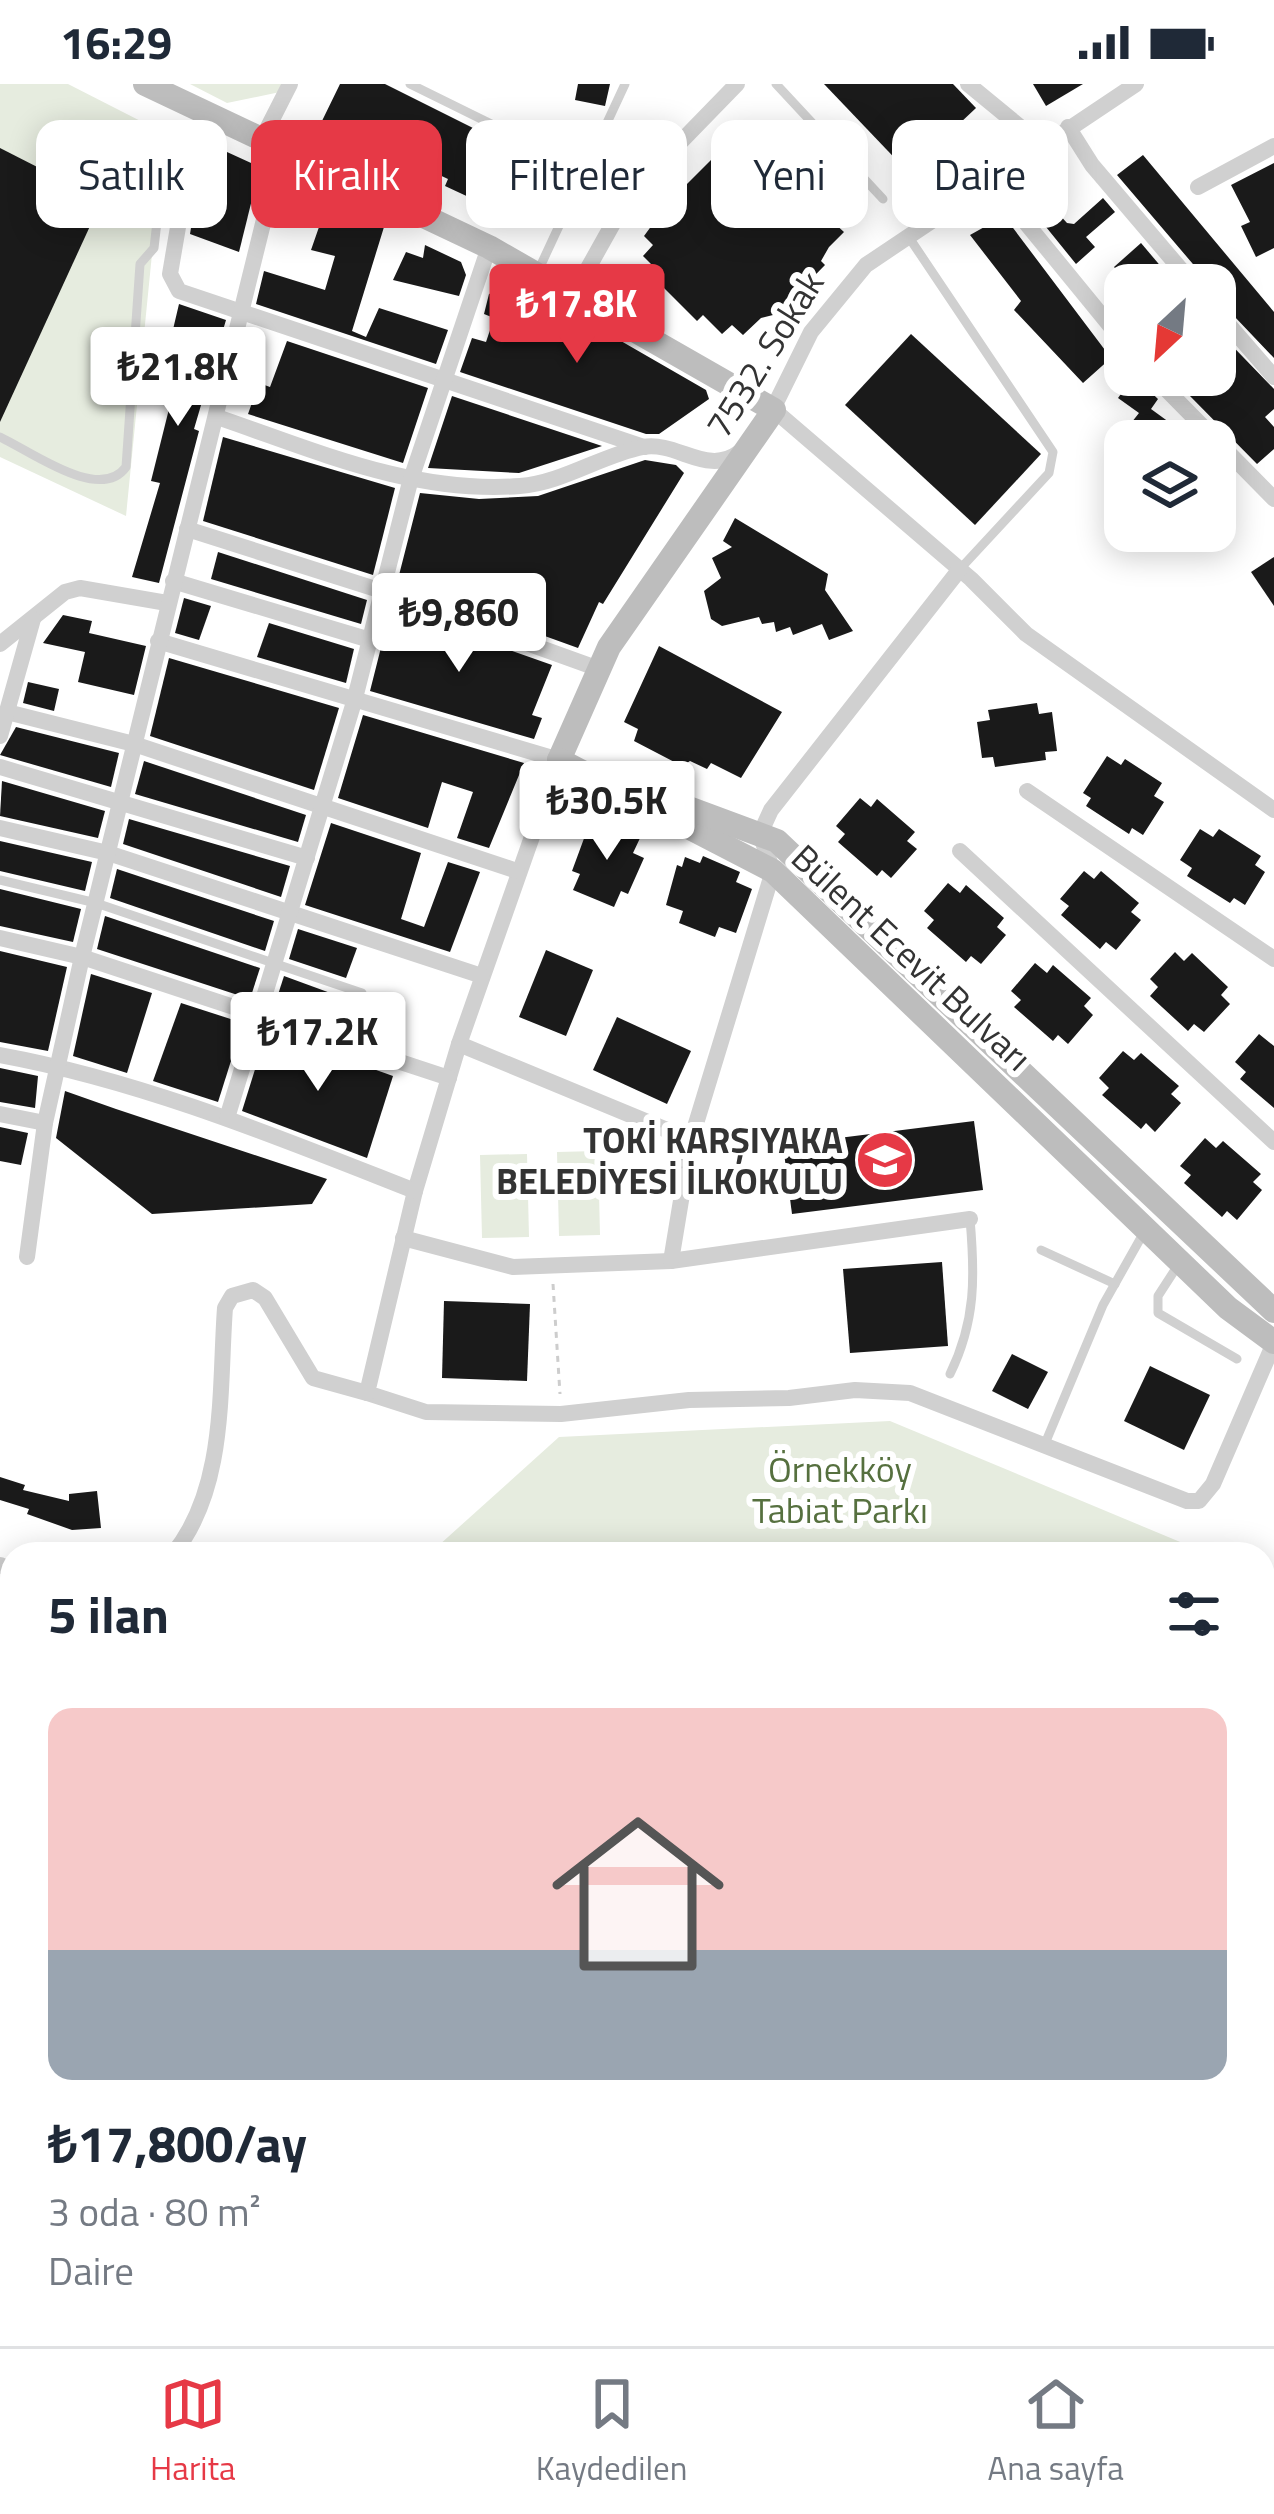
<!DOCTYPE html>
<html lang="tr">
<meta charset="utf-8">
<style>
:root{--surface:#fff;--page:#f6f6f7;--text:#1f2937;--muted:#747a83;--line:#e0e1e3;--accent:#e63946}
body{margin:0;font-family:"Titillium Web",sans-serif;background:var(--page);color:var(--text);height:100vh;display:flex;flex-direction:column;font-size:45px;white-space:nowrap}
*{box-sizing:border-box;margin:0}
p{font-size:39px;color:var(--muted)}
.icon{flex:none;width:66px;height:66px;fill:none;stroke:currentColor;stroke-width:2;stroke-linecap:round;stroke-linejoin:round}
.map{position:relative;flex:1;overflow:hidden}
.details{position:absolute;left:0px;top:1458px;width:1275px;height:804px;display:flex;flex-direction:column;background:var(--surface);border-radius:36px 36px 0 0;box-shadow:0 6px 30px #0003}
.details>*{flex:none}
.guide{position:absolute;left:36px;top:36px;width:1203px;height:108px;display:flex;gap:24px}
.needle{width:78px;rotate:206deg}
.buttons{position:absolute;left:1104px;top:180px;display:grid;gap:24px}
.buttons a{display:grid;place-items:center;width:132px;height:132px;border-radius:24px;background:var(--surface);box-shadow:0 6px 30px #0003;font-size:60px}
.price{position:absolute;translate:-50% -102px;padding:0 27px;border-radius:12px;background:#fff;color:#222;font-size:39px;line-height:78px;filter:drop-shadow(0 3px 6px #0008)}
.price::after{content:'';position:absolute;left:50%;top:72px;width:36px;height:27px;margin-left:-18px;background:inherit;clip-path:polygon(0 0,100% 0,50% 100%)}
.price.selected{background:var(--accent);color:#fff}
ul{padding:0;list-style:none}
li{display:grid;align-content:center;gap:24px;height:636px;padding:0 48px}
li span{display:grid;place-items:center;height:372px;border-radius:24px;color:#555}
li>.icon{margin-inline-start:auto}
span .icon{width:216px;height:216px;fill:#fffc;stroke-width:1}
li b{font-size:51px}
h2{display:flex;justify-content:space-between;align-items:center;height:144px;padding:0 48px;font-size:51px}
.chip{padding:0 42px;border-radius:24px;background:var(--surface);box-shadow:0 6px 30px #0003;font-size:42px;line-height:108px}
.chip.selected{background:var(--accent);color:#fff}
.status{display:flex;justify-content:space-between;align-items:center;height:84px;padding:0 60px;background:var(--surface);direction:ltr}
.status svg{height:33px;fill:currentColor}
.menu{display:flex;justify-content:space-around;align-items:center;height:168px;border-top:3px solid var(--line);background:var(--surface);font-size:33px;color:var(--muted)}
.menu a{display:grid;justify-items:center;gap:6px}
.menu .selected{color:var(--accent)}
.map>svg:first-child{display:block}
.green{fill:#e6ecdf}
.building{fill:#1a1a1a}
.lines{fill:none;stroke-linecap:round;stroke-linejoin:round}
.path{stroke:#cdcdcd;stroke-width:3;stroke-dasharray:6 6;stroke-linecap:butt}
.lane{stroke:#d0d0d0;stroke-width:9}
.street{stroke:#d0d0d0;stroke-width:16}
.secondary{stroke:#bdbdbd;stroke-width:24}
.labels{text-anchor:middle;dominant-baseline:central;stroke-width:12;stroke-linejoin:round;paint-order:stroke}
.street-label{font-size:36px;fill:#333;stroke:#fff}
.poi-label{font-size:36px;font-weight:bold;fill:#333;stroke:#fff;text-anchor:end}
.park-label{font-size:36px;fill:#56703f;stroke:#fff}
</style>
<div class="status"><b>16:29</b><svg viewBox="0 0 49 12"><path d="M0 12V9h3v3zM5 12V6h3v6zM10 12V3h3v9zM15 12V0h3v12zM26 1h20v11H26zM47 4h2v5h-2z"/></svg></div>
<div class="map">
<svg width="1274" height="2262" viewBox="0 0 1274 2262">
<rect width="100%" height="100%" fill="#fff"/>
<g class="green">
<path d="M 0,0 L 68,0 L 164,49 L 126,432 L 0,373 Z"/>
<path d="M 190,0 L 284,0 L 280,8 L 227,19 Z"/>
<path d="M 598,1067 L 600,1151 L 559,1152 L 557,1068 Z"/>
<path d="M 527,1070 L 529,1153 L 482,1154 L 480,1071 Z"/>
<path d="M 890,1337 L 1209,1470 L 449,1470 L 438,1462 L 559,1353 Z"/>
<path d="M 1263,1492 L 1274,1497 L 1274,2262 L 0,2262 L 0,2235 L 12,2227 L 12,2250 L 1263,2250 Z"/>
</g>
<g class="building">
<path d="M 340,0 L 385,0 L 559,87 L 533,143 L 445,102 L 448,95 L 416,80 L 413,86 L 321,39 Z"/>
<path d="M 578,0 L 610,0 L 605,22 L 575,16 Z"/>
<path d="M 824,0 L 953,0 L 976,24 L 908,88 Z"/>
<path d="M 1033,0 L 1083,0 L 1046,22 Z"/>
<path d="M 752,47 L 763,59 L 769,53 L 823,106 L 819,110 L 840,131 L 833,138 L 844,148 L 829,163 L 821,177 L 825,181 L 777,230 L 761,234 L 743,251 L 732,241 L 722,250 L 703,231 L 697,237 L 653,193 L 659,188 L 643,172 L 653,161 L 644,152 L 669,118 L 717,70 L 733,59 L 736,63 Z"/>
<path d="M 0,64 L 102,116 L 0,338 Z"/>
<path d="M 227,68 L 260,83 L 239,168 L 190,150 L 195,118 Z"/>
<path d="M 1143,71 L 1274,228 L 1274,274 L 1215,212 L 1215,184 L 1204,193 L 1117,91 Z"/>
<path d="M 1274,79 L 1274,164 L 1256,173 L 1241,142 L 1250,138 L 1231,101 Z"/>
<path d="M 1037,106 L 1067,139 L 1074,140 L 1103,114 L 1115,128 L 1086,153 L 1095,163 L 1076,180 L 1025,117 Z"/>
<path d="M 316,116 L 384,143 L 352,247 L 366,253 L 379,224 L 448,246 L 436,280 L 256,220 L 264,187 L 325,206 L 335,172 L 311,166 L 319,143 L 310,141 Z"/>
<path d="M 1004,132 L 1111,274 L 1083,299 L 1014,226 L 1021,217 L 970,151 Z"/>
<path d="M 1141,159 L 1163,185 L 1145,201 L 1130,201 L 1114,183 Z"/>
<path d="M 425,161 L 461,178 L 466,191 L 459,212 L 393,196 L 406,168 L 423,174 Z"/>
<path d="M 510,201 L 588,238 L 706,306 L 709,315 L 659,350 L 646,350 L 460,288 L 472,254 L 486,258 L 494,234 L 484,230 L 489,210 Z"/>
<path d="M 179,220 L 226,236 L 194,345 L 199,347 L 159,499 L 132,493 L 160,399 L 151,397 L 173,309 L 159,305 Z"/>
<path d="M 1215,244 L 1274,305 L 1274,325 L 1265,333 L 1274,343 L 1274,365 L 1257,380 L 1189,311 L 1215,291 Z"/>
<path d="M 911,250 L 1041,370 L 975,441 L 845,321 Z"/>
<path d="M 287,257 L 428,304 L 403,379 L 248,330 L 259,299 L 270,303 Z"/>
<path d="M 1134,292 L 1158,315 L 1151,325 L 1195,357 L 1136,357 L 1124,348 L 1139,329 L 1118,314 Z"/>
<path d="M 452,312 L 602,362 L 519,389 L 428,384 Z"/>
<path d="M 223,353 L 395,404 L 373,491 L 203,437 Z"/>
<path d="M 645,376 L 676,381 L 684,389 L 603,520 L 599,518 L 578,564 L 397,499 L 420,409 L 479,415 L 538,412 Z"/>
<path d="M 735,434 L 828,490 L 825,506 L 853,547 L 829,556 L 822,540 L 793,551 L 790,543 L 776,548 L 774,538 L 762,540 L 759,533 L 722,542 L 711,535 L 704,507 L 721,494 L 712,474 L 732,463 L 723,457 Z"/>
<path d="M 218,468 L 367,516 L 361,540 L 211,495 Z"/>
<path d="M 1274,473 L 1274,522 L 1251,488 Z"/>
<path d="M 184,514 L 211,522 L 199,556 L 175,549 Z"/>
<path d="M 391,524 L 552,581 L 532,631 L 542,634 L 534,655 L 370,607 Z"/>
<path d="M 63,531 L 92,537 L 89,549 L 146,562 L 134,611 L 78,598 L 85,568 L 43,559 Z"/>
<path d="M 269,539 L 354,565 L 346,599 L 257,573 Z"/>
<path d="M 659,562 L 782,628 L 741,694 L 711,679 L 707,685 L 690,677 L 682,682 L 634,657 L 638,645 L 624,638 Z"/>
<path d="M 169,574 L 339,624 L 314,706 L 150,652 Z"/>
<path d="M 28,598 L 59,605 L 54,627 L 23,619 Z"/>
<path d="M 1037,619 L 1039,630 L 1052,628 L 1057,667 L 1045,668 L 1046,676 L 995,683 L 993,673 L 982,674 L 977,638 L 990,636 L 988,626 Z"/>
<path d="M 363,631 L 524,679 L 489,764 L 457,754 L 473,708 L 442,698 L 428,744 L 338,714 Z"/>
<path d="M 16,643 L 119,669 L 111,703 L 0,671 Z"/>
<path d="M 1107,672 L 1121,681 L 1125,675 L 1162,699 L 1154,712 L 1164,718 L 1143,751 L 1132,744 L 1129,750 L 1086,722 L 1091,714 L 1083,709 Z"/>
<path d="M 144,677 L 306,731 L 298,758 L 135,710 Z"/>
<path d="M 2,697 L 105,727 L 98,754 L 0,732 Z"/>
<path d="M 860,714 L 871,723 L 877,715 L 915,748 L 907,757 L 917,765 L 891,794 L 882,786 L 877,792 L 838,758 L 845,750 L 836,742 Z"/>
<path d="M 129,735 L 290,782 L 281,813 L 123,760 Z"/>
<path d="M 602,735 L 641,752 L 633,769 L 644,774 L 628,810 L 621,807 L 614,823 L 573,806 L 580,790 L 572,787 L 586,749 L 594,753 Z"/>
<path d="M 331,739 L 421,769 L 401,835 L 424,843 L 448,778 L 480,788 L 450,868 L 305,821 Z"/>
<path d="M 1200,745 L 1213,753 L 1219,745 L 1261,772 L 1255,781 L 1265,788 L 1245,821 L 1234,814 L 1230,819 L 1187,792 L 1192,784 L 1180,776 Z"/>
<path d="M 0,757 L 92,778 L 85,807 L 0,787 Z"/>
<path d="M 703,772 L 740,788 L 736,798 L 752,805 L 736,849 L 719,843 L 715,853 L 679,839 L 683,827 L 666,821 L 677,781 L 682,783 L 685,773 L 700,779 Z"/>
<path d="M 117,785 L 274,837 L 265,867 L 110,814 Z"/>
<path d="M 1084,787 L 1094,795 L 1101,787 L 1139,819 L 1131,828 L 1141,836 L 1116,866 L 1106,858 L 1100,865 L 1061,831 L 1069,822 L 1060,815 Z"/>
<path d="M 948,799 L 960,809 L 966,801 L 1004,834 L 997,843 L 1006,851 L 981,880 L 971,872 L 966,878 L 927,844 L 934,836 L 924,827 Z"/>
<path d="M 0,805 L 81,825 L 73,858 L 0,842 Z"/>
<path d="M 105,832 L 260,884 L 250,915 L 97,865 Z"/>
<path d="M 298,845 L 357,864 L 346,894 L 289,875 Z"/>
<path d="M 546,866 L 593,886 L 566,952 L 519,933 Z"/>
<path d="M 0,867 L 67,883 L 48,967 L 0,958 Z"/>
<path d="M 1175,868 L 1184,877 L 1192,869 L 1228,903 L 1221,911 L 1230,920 L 1204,948 L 1194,940 L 1188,947 L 1150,912 L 1158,903 L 1150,895 Z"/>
<path d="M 1035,879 L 1047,889 L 1053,881 L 1091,914 L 1084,922 L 1093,931 L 1068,960 L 1058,951 L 1053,957 L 1014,923 L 1021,916 L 1011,907 Z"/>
<path d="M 91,890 L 152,909 L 127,989 L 73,972 Z"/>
<path d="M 284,892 L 374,925 L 365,953 L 274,923 Z"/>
<path d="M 181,919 L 243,939 L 218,1018 L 153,997 Z"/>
<path d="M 617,933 L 691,967 L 667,1020 L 593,986 Z"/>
<path d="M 267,947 L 393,992 L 367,1074 L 242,1027 Z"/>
<path d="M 1259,950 L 1274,962 L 1274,1024 L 1240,995 L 1246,988 L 1235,978 Z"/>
<path d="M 1123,967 L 1134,976 L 1141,969 L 1179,1002 L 1171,1010 L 1181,1019 L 1155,1048 L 1146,1039 L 1141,1045 L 1102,1011 L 1109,1004 L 1099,994 Z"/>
<path d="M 0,984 L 38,992 L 35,1024 L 0,1018 Z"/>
<path d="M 65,1007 L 116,1025 L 327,1095 L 312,1120 L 152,1130 L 56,1054 Z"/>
<path d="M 974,1037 L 983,1106 L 792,1130 L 783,1061 Z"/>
<path d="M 0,1043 L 28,1049 L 21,1081 L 0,1077 Z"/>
<path d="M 1205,1054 L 1216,1064 L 1223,1057 L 1261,1090 L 1253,1098 L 1262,1106 L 1237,1136 L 1227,1127 L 1222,1133 L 1184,1099 L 1191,1091 L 1180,1082 Z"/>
<path d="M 942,1178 L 948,1262 L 850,1269 L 843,1185 Z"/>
<path d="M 444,1217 L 530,1220 L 527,1297 L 442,1294 Z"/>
<path d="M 1012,1270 L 1048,1288 L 1028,1325 L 992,1307 Z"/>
<path d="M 1150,1282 L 1210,1311 L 1184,1366 L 1124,1337 Z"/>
<path d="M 0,1393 L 25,1401 L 23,1406 L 69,1417 L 69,1410 L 97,1407 L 101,1444 L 72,1446 L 27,1430 L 29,1425 L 0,1416 Z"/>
</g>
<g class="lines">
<g class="path">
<path d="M 553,1200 L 560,1310"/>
<path d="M 1263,1933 L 1274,1941"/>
<path d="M 630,2250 L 632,2262"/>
<path d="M 76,2262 L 87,2250"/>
</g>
<g class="lane">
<path d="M 410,0 L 585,86"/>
<path d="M 776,0 L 883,115"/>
<path d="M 908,152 L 1053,368 L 1049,389 L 960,485"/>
<path d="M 539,185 L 625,0"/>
<path d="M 0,353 C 32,368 100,419 126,383 L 140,180 L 154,164 L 167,50"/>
<path d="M 0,796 L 96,819 L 362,909"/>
<path d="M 1041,1166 L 1115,1200"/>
<path d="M 1180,1178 L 1158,1212 L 1158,1229 L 1237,1275"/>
<path d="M 950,1290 C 976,1237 975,1192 970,1135"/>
<path d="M 1044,1362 L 1103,1221 L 1143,1150"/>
</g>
<g class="street">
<path d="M 968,0 L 1042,61"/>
<path d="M 205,31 L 192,61 L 170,190 L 179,207 L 644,363"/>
<path d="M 1068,43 L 1092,81 L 1194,201"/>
<path d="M 261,57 L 290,0"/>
<path d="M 990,95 L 1125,260"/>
<path d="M 1198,103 L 1274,62"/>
<path d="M 573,211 L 629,111 L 737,0"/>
<path d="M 1215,225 L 1274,293"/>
<path d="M 1152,291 L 1274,415"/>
<path d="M 774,326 L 971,495 L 1026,550 L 1274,726"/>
<path d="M 217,333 C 317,367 412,410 520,402 C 562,399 602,371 643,363 C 678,357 707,393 740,368"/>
<path d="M 768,335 L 811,248 L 866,181 L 1136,0"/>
<path d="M 187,445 L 382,507 L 599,585"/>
<path d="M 173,497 L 370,556"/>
<path d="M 158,557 L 559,676 L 459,960 L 415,1107 L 367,1309 L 426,1328 L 561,1330 L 689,1316 L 789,1314 L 855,1306 L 910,1309 L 1187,1417 L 1199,1417 L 1213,1400 L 1274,1259"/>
<path d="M 0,560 L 65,508 L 80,504 L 167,519"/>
<path d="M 7,628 L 134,660 L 517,787"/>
<path d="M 0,652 L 33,535"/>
<path d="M 0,683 L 307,774"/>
<path d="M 1027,707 L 1274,875"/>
<path d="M 0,744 L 108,769 L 482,892"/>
<path d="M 960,767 L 1274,1058"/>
<path d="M 0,854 L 82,873 L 449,994"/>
<path d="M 459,960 L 691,1056"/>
<path d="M 0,971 C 143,997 280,1054 415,1107"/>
<path d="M 0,1030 L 45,1039"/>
<path d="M 227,1034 L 354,618 L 410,398 L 489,163"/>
<path d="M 403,1154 L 513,1183 L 671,1177 L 970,1135"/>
<path d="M 27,1173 L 45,1039 L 82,873 L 272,103 L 287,69"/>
<path d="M 671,1177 L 691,1056 L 773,787 L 760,750 L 771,726 L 960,485"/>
<path d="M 173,1470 C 227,1404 219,1304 225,1224 L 232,1212 L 253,1206 L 265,1214 L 313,1294 L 367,1309"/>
<path d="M 0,1481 L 12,1486"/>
<path d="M 0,1668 L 10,1734 L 0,1804"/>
</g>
<g class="secondary">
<path d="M 145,0 L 489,163 L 774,326 L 609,563 L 559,676"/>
<path d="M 559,676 L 773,787 L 1228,1224 L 1274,1258"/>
<path d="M 656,712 L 777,757 L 1274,1227"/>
</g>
</g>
<defs>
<symbol id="school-disc" viewBox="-11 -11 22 22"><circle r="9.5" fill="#e63946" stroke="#fff"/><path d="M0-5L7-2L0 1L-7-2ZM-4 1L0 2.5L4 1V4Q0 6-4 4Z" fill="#fff"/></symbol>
</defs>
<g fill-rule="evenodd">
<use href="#school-disc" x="852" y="1043" width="66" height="66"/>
</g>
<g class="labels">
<g class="street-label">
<text transform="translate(764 270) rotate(-58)">7532. Sokak</text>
<text transform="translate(912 873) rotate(43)">Bülent Ecevit Bulvarı</text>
</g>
<g class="poi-label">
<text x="843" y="1055">TOKİ KARŞIYAKA<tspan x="843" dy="41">BELEDİYESİ İLKOKULU</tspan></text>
</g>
<g class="park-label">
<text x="840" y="1384">Örnekköy<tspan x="840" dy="41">Tabiat Parkı</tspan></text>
</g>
</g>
</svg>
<div class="buttons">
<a><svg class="needle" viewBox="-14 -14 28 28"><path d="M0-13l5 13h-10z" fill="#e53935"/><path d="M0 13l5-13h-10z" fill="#747a83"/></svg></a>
<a><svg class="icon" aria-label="layers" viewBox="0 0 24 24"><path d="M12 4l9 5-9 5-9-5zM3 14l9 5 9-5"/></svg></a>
</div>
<b class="price selected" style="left:577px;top:282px">₺17.8K</b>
<b class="price" style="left:178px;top:345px">₺21.8K</b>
<b class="price" style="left:459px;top:591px">₺9,860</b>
<b class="price" style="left:607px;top:779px">₺30.5K</b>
<b class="price" style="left:318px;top:1010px">₺17.2K</b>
<div class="guide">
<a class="chip">Satılık</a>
<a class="chip selected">Kiralık</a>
<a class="chip">Filtreler</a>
<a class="chip">Yeni</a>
<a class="chip">Daire</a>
</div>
<section class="details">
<h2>5 ilan<svg class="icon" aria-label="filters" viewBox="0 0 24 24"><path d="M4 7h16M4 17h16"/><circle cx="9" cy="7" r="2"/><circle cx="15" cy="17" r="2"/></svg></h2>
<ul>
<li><span style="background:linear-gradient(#f6c9c9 65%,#9aa5b1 0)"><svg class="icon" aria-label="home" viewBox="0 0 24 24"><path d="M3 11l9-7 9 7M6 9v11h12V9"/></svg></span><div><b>₺17,800/ay</b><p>3 oda · 80 m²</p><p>Daire</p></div></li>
</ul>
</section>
</div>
<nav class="menu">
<a class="selected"><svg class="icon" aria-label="map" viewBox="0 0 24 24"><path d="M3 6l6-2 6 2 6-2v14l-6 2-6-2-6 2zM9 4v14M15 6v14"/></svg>Harita</a>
<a><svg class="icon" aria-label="saved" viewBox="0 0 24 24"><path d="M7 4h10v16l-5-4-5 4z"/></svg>Kaydedilen</a>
<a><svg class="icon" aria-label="home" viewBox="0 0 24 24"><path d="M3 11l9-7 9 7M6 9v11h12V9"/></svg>Ana sayfa</a>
</nav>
